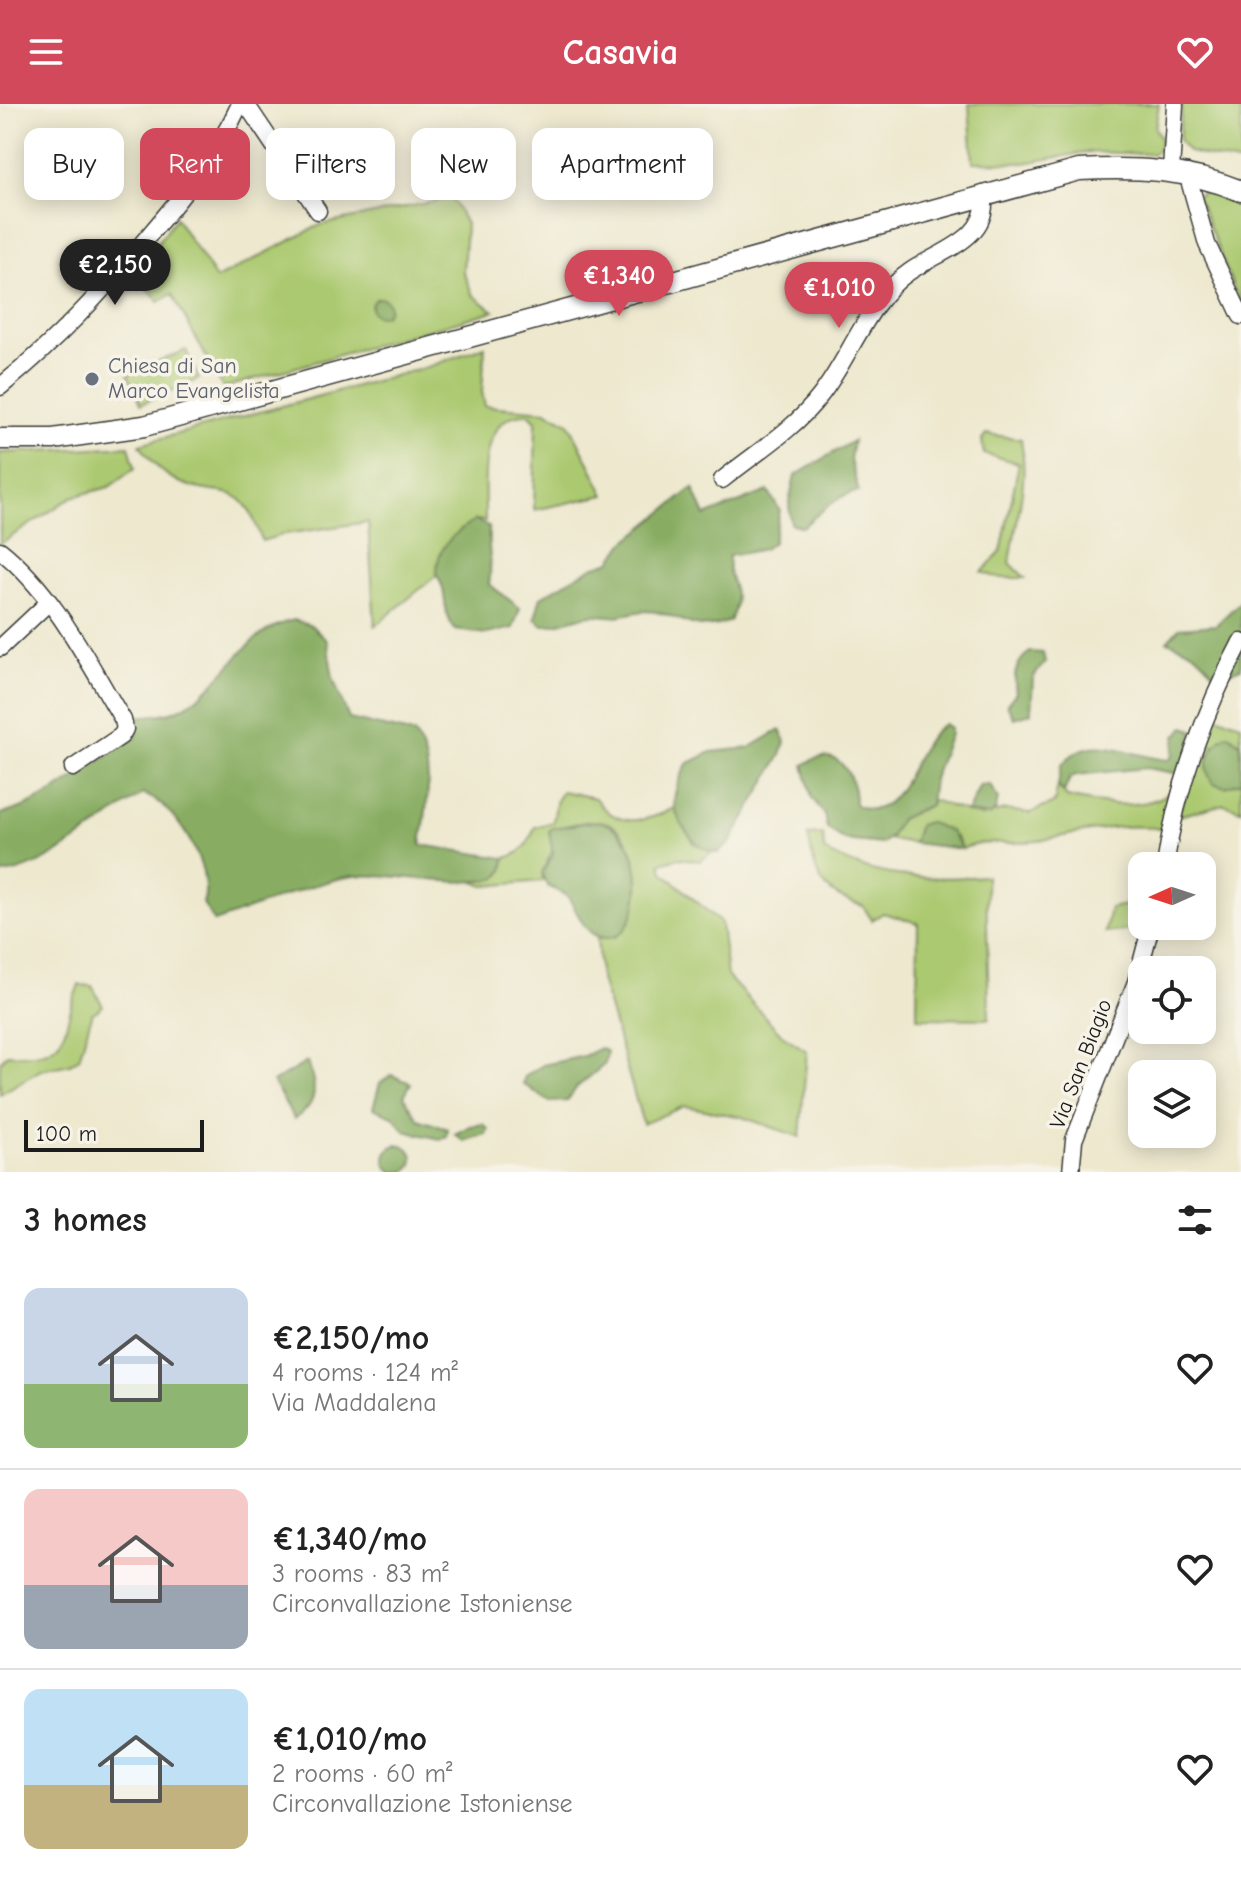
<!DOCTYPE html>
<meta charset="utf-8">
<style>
:root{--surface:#fff;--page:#f2f2f2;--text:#222;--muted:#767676;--line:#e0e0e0;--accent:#d1495b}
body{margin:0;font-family:"Comic Neue",sans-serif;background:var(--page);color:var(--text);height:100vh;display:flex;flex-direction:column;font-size:30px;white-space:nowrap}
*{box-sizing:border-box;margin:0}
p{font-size:26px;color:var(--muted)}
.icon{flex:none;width:44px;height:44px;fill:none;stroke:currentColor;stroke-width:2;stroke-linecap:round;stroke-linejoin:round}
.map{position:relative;height:1068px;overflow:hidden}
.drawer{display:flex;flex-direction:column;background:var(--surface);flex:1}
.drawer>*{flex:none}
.banner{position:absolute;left:24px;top:24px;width:800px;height:72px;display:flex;gap:16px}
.needle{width:52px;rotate:267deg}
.fabs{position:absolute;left:1128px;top:748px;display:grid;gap:16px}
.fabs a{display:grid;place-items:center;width:88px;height:88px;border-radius:16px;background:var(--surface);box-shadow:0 4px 20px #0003;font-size:40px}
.scale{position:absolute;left:24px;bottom:20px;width:180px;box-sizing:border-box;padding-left:8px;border:4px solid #1c1c1c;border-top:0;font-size:22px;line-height:28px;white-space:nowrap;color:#1c1c1c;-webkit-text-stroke:6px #f7f3e8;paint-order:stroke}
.price{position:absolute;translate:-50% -68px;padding:0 18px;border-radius:28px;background:var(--accent);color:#fff;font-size:26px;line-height:52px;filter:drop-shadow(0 2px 4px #0008)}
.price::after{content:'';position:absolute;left:50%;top:48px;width:24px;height:18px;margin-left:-12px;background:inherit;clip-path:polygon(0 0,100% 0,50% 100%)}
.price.current{background:#222;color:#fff}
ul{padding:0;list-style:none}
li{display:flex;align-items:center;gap:24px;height:200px;padding:0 24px}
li+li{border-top:2px solid var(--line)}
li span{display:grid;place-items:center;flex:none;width:224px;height:160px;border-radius:16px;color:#555}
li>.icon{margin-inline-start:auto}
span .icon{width:96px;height:96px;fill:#fffc;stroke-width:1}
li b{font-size:34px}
h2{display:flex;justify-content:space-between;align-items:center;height:96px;padding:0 24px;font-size:34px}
.tag{padding:0 28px;border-radius:16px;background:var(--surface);box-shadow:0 4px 20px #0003;font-size:28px;line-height:72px}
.tag.current{background:var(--accent);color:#fff}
header{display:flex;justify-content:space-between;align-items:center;height:104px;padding:0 24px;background:var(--accent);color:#fff;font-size:36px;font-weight:700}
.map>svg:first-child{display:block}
.green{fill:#abc970;stroke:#647246;stroke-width:2}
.forest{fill:#88ad62;stroke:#52643f;stroke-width:2}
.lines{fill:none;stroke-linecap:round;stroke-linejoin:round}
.minor-casing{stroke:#3b3b37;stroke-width:19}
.major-casing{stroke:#3b3b37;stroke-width:23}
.minor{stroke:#fff;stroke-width:16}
.major{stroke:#fff;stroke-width:20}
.worship-dot{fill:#6b7280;stroke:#f7f3e8;stroke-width:3}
.labels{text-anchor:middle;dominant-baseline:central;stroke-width:7;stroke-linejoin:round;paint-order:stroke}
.worship-label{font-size:22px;fill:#5b616d;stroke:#f7f3e8;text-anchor:start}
.street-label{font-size:22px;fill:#1c1c1c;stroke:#f7f3e8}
</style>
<header><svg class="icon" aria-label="menu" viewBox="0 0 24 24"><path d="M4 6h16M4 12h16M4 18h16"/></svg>Casavia<svg class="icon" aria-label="heart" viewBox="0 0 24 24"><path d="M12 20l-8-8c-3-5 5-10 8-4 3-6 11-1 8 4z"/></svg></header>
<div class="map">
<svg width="1241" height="1068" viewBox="0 0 1241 1068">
<rect width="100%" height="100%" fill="#f7f3e8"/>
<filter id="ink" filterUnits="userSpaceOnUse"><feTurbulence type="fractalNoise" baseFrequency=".0125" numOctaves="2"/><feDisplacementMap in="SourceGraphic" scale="16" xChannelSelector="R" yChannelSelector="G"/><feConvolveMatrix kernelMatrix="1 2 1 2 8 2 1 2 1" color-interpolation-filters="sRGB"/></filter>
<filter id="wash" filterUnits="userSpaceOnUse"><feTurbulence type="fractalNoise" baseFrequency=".006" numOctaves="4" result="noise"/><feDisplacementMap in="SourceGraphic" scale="32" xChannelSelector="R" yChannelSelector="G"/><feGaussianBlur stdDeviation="1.8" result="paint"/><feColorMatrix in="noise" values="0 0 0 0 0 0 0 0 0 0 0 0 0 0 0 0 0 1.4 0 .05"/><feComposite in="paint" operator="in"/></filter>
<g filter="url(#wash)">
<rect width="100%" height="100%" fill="#ede8ce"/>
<g class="green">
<path d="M 969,0 L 1159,0 L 1155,24 L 1161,35 L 1158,47 L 1151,50 L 1088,48 L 1024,59 L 973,58 Z"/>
<path d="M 1182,0 L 1241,0 L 1241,60 L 1189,48 L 1179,37 Z"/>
<path d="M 1206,86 L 1241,101 L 1241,202 L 1197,92 Z"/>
<path d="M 452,94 L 466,120 L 463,168 L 473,191 L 494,207 L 223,284 L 172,190 L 159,198 L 134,169 L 176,114 L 216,175 L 320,121 Z"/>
<path d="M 485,242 L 482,288 L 485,302 L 546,307 L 569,319 L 605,391 L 534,406 L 536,317 L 529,310 C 475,308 486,382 485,417 L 476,416 C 453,430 440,442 437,471 L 375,522 L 368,418 L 285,430 L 262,437 C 257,424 252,407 242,397 C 233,389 223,388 212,387 C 178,382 157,370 140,340 L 431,262 Z"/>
<path d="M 186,246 L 199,275 L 141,300 L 128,271 Z"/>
<path d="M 986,330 L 1021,335 C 1029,379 1016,415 1010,459 L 1025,474 L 998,474 L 982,468 L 1001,448 L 1019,359 L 984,350 L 982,336 Z"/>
<path d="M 129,342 L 135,364 L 109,383 L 72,393 L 0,440 L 0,349 Z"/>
<path d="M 1210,610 L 1241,620 L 1241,640 L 1231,632 L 1222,633 L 1209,651 L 1207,667 L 1218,681 L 1241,678 L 1241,706 L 1224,700 L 1178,712 Z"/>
<path d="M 1174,675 L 1182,678 L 1166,727 C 1128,714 1069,733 1029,738 C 1006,741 983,735 962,745 L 956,733 L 928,718 L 919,721 L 913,739 L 888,735 L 900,715 L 930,701 L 932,696 L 981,713 L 1004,706 L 1030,709 L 1054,699 L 1058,682 L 1067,693 C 1096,700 1148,708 1172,686 Z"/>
<path d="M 562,687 L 595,694 C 616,724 644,720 674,704 L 694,739 L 712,748 L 700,757 L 678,754 L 661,759 L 663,768 L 721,819 L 727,872 L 782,931 L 807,947 L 800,1033 L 742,1013 L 684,1002 L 643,1020 L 600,872 L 597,833 L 607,834 C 615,823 633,807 637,794 C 643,770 630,718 598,717 C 583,717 563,722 549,727 L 554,743 L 542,769 L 543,777 L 484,782 L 467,775 L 497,774 L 503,767 L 505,754 C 524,750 528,740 535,723 L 553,718 L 557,695 Z"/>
<path d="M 823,730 L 824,746 C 872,776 932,776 986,772 L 989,915 L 917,914 L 918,819 L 883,809 L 872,816 L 863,802 C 819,789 816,773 808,731 Z"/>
<path d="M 1142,798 L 1142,822 L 1146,823 L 1105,829 L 1110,804 Z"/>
<path d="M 79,881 L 92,882 L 103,902 L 92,910 L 79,954 L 70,960 L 41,966 L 0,990 L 0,958 L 7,950 C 75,956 59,926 79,881 Z"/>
</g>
<g class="forest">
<circle cx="380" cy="203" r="9"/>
<path d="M 853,337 L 850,356 L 859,388 C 844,386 815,412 803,423 L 791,420 L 789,399 L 795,372 Z"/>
<path d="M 693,384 L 705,412 L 768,387 L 780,407 L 773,438 L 764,445 L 729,452 C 725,480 745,487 730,517 C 691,533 683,509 647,507 C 636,507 626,511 616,512 C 608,513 599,510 591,511 C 574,513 560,522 542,521 L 535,514 L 541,493 L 593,463 L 611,457 L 623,440 Z"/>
<path d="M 476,416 L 489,423 C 487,443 493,461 489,480 L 520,504 L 513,524 L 487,530 L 455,526 C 445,512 446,501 443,485 C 442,479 437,474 437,468 C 436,442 457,427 476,416 Z"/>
<path d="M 1241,497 L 1241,564 C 1206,577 1220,571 1198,552 C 1190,545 1177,541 1167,537 L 1179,524 L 1216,521 Z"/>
<path d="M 294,516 L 312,522 L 327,537 L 333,574 L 349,615 L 414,630 C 437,661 426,704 421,741 L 505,754 L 503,767 L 497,774 C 451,785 401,768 355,772 C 317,776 253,805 214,818 L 203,799 C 215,767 176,700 143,690 C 105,713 44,769 0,770 L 0,710 C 44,702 98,656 137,632 L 128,613 C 147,612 166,612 183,603 C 227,580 242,527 294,516 Z"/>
<path d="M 1030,548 L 1043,549 L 1045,558 L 1033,574 L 1031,609 L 1014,614 L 1007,600 L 1016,589 C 1013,572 1015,558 1030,548 Z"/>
<path d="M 945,620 L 950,624 L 950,630 L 933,675 L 930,701 L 900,715 L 891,732 L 882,740 L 844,736 L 827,724 L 824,710 L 812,694 L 804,661 C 837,638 855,669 855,700 C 903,728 911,635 945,620 Z"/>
<path d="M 1185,623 L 1193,626 L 1186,671 L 1146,664 L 1076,671 L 1070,674 L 1064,688 L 1058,682 L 1061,662 C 1092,623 1130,654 1169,656 L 1173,652 L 1176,632 Z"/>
<path d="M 780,626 L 785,637 L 781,651 L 730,739 L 718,749 C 697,746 681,725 675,705 C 671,692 681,672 687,660 L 711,648 L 749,644 Z"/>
<path d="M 1228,630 L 1241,640 L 1241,678 L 1225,683 L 1213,679 C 1200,662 1211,640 1228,630 Z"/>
<path d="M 980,681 L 990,681 L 998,695 L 995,707 L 990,712 L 967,709 Z"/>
<path d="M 599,717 C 654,733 644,831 609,834 C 585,836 579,809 568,793 C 564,788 553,785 547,782 L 542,769 L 553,751 L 549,727 L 552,724 Z"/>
<path d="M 928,718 L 950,727 L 962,745 L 913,739 L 919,721 Z"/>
<path d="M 600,944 L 607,947 L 605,960 L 577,983 L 567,997 L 550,998 L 523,980 L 525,972 L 543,961 L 584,952 Z"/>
<path d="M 307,958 C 317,982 319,1000 294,1015 L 273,978 Z"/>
<path d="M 391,971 L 411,979 L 404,992 L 418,1015 L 448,1025 L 447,1032 L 440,1035 L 405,1027 L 393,1012 L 373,1004 L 380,979 Z"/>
<path d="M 483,1020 L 488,1025 L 486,1030 L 464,1037 L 455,1030 L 470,1022 Z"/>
<circle cx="399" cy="1055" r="14"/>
</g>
</g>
<g filter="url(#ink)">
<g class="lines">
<defs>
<g id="minor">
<path d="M 246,0 L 318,107"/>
<path d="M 1171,67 L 1175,0"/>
<path d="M 1187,69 L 1207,140 L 1241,212"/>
<path d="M 0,283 C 57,237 103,187 150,130 C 185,89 217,50 240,0"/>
<path d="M 722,376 C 754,350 794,326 820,292 C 850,254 868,196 909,168 C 939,147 992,135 983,90"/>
<path d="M 0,446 C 54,489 88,558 123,616 L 125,625 L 121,632 L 73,664"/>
<path d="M 0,544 L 48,499"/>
<path d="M 1165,762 C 1176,685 1205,606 1241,538"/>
<path d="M 1071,1068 L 1074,1036 L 1136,878 L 1151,822"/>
</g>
<path id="major" d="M 0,335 L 53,335 L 144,322 L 1079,66 C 1137,63 1187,65 1241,87"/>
</defs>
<use href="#minor" class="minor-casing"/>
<use href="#major" class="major-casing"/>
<use href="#minor" class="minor"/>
<use href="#major" class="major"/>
</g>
</g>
<circle class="worship-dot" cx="92" cy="275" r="8"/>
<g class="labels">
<g class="worship-label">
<text x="108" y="262">Chiesa di San<tspan x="108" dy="25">Marco Evangelista</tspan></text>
</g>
<g class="street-label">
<text transform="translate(1081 960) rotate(-69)">Via San Biagio</text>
</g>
</g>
</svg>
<div class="fabs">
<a><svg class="needle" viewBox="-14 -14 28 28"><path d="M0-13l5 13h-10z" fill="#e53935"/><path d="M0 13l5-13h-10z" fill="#767676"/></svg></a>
<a><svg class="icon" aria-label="locate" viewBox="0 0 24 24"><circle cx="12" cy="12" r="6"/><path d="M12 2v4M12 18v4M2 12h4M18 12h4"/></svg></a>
<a><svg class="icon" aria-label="layers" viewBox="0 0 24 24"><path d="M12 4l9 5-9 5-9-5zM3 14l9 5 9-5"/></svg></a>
</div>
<div class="scale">100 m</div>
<b class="price current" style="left:115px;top:203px">€2,150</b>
<b class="price" style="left:619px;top:214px">€1,340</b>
<b class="price" style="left:839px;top:226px">€1,010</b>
<div class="banner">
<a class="tag">Buy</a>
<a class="tag current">Rent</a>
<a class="tag">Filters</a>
<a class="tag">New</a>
<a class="tag">Apartment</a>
</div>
</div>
<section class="drawer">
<h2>3 homes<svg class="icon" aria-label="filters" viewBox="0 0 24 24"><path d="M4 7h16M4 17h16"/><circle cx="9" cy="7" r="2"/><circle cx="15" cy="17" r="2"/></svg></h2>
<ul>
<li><span style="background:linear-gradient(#c9d6e8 60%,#8fb573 0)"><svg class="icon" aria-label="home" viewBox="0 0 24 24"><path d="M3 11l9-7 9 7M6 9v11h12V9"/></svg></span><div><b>€2,150/mo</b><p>4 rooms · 124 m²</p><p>Via Maddalena</p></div><svg class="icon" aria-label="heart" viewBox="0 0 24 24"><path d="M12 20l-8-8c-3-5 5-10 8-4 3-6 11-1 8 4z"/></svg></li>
<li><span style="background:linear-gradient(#f6c9c9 60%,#9aa5b1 0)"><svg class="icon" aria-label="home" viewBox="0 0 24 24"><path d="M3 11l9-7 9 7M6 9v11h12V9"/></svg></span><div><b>€1,340/mo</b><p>3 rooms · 83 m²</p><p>Circonvallazione Istoniense</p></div><svg class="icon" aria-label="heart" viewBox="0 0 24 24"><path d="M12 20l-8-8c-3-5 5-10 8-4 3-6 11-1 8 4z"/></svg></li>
<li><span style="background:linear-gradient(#bfe0f5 60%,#c2b280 0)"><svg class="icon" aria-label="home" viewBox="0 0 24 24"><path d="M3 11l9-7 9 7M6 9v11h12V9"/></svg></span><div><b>€1,010/mo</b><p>2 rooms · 60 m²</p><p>Circonvallazione Istoniense</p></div><svg class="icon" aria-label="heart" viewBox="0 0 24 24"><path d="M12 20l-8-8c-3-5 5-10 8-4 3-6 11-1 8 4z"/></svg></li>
</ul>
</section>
